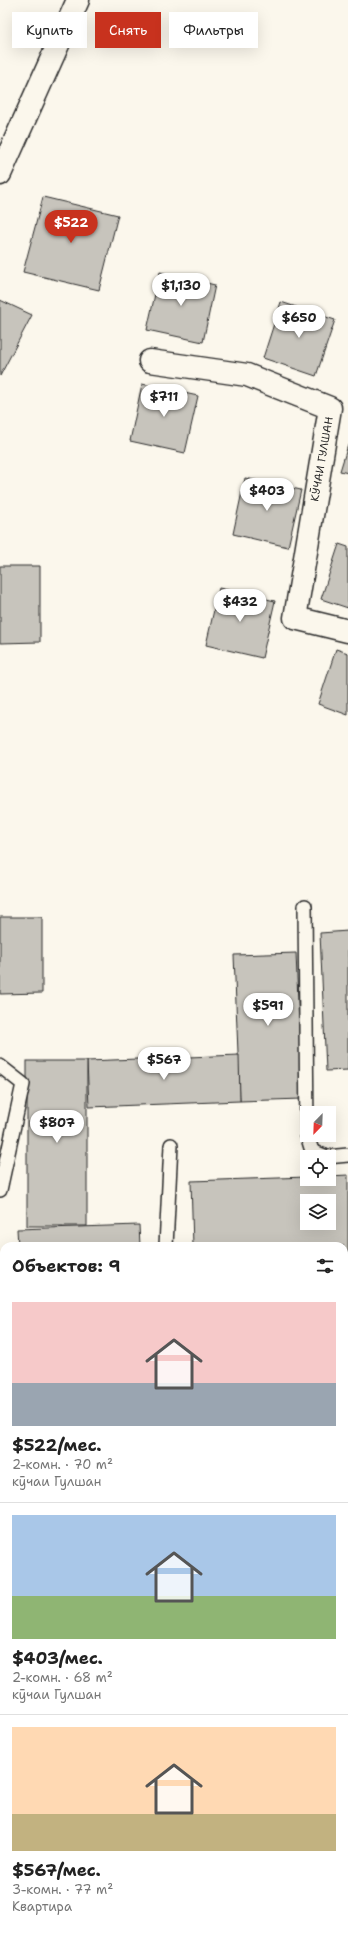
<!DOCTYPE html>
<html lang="ru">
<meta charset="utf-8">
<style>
:root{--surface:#fff;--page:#f6f6f6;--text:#222;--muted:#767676;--line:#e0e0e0;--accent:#c8321e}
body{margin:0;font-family:"Shantell Sans",sans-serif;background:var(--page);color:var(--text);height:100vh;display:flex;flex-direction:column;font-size:15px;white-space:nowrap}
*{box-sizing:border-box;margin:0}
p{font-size:13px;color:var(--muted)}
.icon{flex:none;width:22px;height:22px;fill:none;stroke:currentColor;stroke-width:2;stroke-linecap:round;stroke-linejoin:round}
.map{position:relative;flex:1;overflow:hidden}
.panel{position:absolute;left:0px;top:1242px;width:348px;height:692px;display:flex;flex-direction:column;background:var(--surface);border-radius:12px 12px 0 0;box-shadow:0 4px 16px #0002}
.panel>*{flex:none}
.banner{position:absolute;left:12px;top:12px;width:324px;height:36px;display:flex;gap:8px}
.needle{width:26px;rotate:203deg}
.fabs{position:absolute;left:300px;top:1106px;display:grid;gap:8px}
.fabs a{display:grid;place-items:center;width:36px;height:36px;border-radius:0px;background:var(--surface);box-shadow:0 4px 16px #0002;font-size:20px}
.price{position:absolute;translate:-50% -34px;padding:0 9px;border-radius:14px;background:#fff;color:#222;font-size:13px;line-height:26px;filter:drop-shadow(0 1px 2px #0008)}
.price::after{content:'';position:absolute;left:50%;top:24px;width:12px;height:9px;margin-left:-6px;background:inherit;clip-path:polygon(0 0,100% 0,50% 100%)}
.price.selected{background:var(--accent);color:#fff}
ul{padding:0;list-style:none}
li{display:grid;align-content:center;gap:8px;height:212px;padding:0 12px}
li+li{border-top:1px solid var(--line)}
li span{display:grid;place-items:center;height:124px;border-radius:0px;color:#555}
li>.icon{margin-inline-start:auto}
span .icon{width:72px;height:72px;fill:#fffc;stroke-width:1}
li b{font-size:17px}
h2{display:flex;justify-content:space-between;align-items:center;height:48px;padding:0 12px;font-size:17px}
.tag{padding:0 14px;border-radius:0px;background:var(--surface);box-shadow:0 4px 16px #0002;font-size:14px;line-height:36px}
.tag.selected{background:var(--accent);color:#fff}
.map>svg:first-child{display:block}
.building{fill:#c7c4bc;stroke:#2b2b2b;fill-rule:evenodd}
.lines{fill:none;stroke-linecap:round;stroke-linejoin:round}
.lane-casing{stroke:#2b2b2b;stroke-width:16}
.street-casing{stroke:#2b2b2b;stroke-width:25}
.secondary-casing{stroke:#2b2b2b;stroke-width:25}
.lane{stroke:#fbf7ec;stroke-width:13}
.street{stroke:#fbf7ec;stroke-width:22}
.secondary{stroke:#fbf7ec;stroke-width:22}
.labels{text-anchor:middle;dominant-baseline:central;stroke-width:3.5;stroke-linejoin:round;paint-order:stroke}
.street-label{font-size:11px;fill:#2b2b2b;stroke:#fbf7ec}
</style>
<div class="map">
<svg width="348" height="1934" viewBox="0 0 348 1934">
<rect width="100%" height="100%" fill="#fbf7ec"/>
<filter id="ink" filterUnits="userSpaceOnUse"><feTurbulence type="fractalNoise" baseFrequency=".025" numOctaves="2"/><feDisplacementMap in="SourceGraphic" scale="8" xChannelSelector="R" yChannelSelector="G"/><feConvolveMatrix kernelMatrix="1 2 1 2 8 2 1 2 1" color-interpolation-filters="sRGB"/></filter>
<g filter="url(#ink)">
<g class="building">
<path d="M 43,197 L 118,215 L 99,290 L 23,272 Z"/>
<path d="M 160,272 L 215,285 L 203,342 L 147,330 Z"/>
<path d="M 0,300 L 32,315 L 0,376 Z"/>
<path d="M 281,302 L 335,320 L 316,376 L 263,358 Z"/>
<path d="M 142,384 L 198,396 L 185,453 L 130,441 Z"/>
<path d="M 348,445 L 348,473 L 340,471 Z"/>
<path d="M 245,478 L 301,490 L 288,547 L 233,534 Z"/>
<path d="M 339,544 L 348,547 L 348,608 L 321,599 Z"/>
<path d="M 0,566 L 40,566 L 40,642 L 0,643 Z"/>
<path d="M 219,588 L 275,601 L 262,658 L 206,645 Z"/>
<path d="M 336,649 L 348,653 L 348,715 L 318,704 Z"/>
<path d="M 0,917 L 42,917 L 42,993 L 0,994 Z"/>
<path d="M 348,931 L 348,1070 L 326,1071 L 320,933 Z"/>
<path d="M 296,953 L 302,1099 L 240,1101 L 234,955 Z"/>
<path d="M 239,1055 L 240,1101 L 89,1107 L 87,1061 Z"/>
<rect x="27" y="1061" width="60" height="165"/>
<path d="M 348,1175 L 348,1258 L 344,1259 L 344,1246 L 193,1246 L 191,1181 L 307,1177 L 307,1179 L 329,1179 L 329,1176 ZM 307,1201 L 329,1201 L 329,1223 L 307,1223 Z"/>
<path d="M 139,1225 L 140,1246 L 18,1246 L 17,1229 Z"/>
<rect x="0" y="1503" width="4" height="63"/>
</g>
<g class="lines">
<defs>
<g id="lane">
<path d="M 305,906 L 307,1134"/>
<path d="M 0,1066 L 23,1084 L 0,1190"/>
<path d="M 307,1135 L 312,1151 L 327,1157 L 348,1155"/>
<path d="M 166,1246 L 171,1145"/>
<path d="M 0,1700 L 4,1701"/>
</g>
<g id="street">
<path d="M 0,174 L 78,0"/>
<path d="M 150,361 L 247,375 L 330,408 L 295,618 L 348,631"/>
</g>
<g id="secondary">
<path d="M 344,1333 L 348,1333"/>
<path d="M 0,1346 L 4,1346"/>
</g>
</defs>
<use href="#lane" class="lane-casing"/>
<use href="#street" class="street-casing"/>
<use href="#secondary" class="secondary-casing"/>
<use href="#lane" class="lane"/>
<use href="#street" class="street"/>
<use href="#secondary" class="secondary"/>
</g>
</g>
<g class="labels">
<g class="street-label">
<text transform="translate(322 459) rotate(-80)">КӮЧАИ ГУЛШАН</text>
</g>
</g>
</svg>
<div class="fabs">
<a><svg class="needle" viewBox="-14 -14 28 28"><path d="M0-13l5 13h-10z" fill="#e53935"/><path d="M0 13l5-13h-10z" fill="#767676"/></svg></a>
<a><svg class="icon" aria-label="locate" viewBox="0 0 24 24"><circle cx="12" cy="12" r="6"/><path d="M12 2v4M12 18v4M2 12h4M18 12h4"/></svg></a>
<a><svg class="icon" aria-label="layers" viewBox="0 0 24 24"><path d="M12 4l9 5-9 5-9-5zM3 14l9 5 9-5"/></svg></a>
</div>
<b class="price selected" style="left:71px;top:244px">$522</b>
<b class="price" style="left:181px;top:307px">$1,130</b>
<b class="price" style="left:299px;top:339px">$650</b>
<b class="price" style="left:164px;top:418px">$711</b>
<b class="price" style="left:267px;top:512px">$403</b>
<b class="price" style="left:240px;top:623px">$432</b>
<b class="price" style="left:268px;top:1027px">$591</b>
<b class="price" style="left:164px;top:1081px">$567</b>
<b class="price" style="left:57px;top:1144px">$807</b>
<div class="banner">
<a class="tag">Купить</a>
<a class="tag selected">Снять</a>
<a class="tag">Фильтры</a>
</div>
<section class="panel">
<h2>Объектов: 9<svg class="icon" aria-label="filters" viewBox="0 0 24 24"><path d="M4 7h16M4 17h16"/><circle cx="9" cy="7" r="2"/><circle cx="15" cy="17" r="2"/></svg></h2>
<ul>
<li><span style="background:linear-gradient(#f6c9c9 65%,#9aa5b1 0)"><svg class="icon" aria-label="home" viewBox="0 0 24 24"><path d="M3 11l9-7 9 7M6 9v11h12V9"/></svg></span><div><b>$522/мес.</b><p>2-комн. · 70 m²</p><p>кӯчаи Гулшан</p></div></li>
<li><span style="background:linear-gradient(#a9c7e8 65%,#8fb573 0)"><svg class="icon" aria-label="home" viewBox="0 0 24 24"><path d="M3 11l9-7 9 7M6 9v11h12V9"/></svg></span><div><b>$403/мес.</b><p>2-комн. · 68 m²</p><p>кӯчаи Гулшан</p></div></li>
<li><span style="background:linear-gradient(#ffd9b3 70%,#c2b280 0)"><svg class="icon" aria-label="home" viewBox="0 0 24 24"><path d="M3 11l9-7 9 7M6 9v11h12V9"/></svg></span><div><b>$567/мес.</b><p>3-комн. · 77 m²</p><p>Квартира</p></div></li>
</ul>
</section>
</div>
